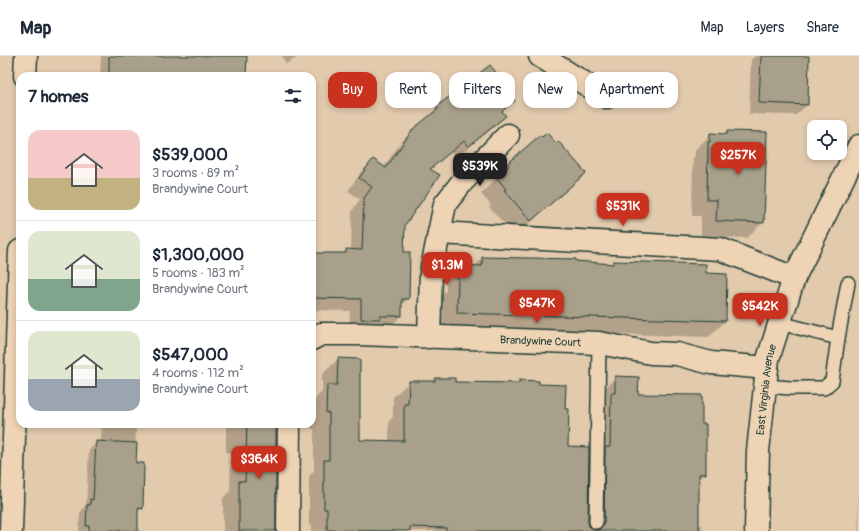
<!DOCTYPE html>
<meta charset="utf-8">
<style>
:root{--surface:#fff;--page:#f2f2f3;--text:#1f2937;--muted:#747a83;--line:#e0e1e3;--accent:#c8321e}
body{margin:0;font-family:Pangolin,sans-serif;background:var(--page);color:var(--text);height:100vh;display:flex;flex-direction:column;font-size:15px;white-space:nowrap}
*{box-sizing:border-box;margin:0}
p{font-size:13px;color:var(--muted)}
.icon{flex:none;width:22px;height:22px;fill:none;stroke:currentColor;stroke-width:2;stroke-linecap:round;stroke-linejoin:round}
.map{position:relative;flex:1;overflow:hidden}
.details{position:absolute;left:16px;top:16px;width:300px;height:356px;display:flex;flex-direction:column;background:var(--surface);border-radius:12px;box-shadow:0 2px 6px #0003}
.details>*{flex:none}
.hud{position:absolute;left:328px;top:16px;width:380px;height:36px;display:flex;gap:8px}
.controls{position:absolute;left:807px;top:64px;display:grid;gap:8px}
.controls a{display:grid;place-items:center;width:40px;height:40px;border-radius:8px;background:var(--surface);box-shadow:0 2px 6px #0003;font-size:20px}
.price{position:absolute;translate:-50% -34px;padding:0 9px;border-radius:8px;background:var(--accent);color:#fff;font-size:13px;line-height:26px;filter:drop-shadow(0 1px 2px #0008)}
.price::after{content:'';position:absolute;left:50%;top:24px;width:12px;height:9px;margin-left:-6px;background:inherit;clip-path:polygon(0 0,100% 0,50% 100%)}
.price.on{background:#222;color:#fff}
ul{padding:0;list-style:none}
li{display:flex;align-items:center;gap:12px;height:100px;padding:0 12px}
li+li{border-top:1px solid var(--line)}
li span{display:grid;place-items:center;flex:none;width:112px;height:80px;border-radius:12px;color:#555}
li>.icon{margin-inline-start:auto}
span .icon{width:48px;height:48px;fill:#fffc;stroke-width:1}
li b{font-size:17px}
h2{display:flex;justify-content:space-between;align-items:center;height:48px;padding:0 12px;font-size:17px}
.chip{padding:0 14px;border-radius:12px;background:var(--surface);box-shadow:0 2px 6px #0003;font-size:14px;line-height:36px}
.chip.on{background:var(--accent);color:#fff}
header{display:flex;align-items:center;gap:24px;box-sizing:border-box;height:56px;padding:0 20px;background:var(--surface);border-bottom:1px solid var(--line)}
header strong{font-size:19px}
nav{display:flex;gap:22px;margin-inline-start:auto;font-size:14px}
.map>svg:first-child{display:block}
.shadow{fill:#0003}
.building{fill:#a8a08a;stroke:#1f3d34}
.lines{fill:none;stroke-linecap:round;stroke-linejoin:round}
.lane-casing{stroke:#1f3d34;stroke-width:16}
.street-casing{stroke:#1f3d34;stroke-width:25}
.lane{stroke:#eed3b5;stroke-width:13}
.street{stroke:#eed3b5;stroke-width:22}
.labels{text-anchor:middle;dominant-baseline:central;stroke-width:4;stroke-linejoin:round;paint-order:stroke}
.street-label{font-size:11px;fill:#1f3d34;stroke:#eed3b5}
</style>
<header>
<strong>Map</strong>
<nav><a>Map</a><a>Layers</a><a>Share</a></nav>
</header>
<div class="map">
<svg width="859" height="475" viewBox="0 0 859 475">
<rect width="100%" height="100%" fill="#e2caad"/>
<filter id="ink" filterUnits="userSpaceOnUse"><feTurbulence type="fractalNoise" baseFrequency=".025" numOctaves="2"/><feDisplacementMap in="SourceGraphic" scale="8" xChannelSelector="R" yChannelSelector="G"/><feConvolveMatrix kernelMatrix="1 2 1 2 8 2 1 2 1" color-interpolation-filters="sRGB"/></filter>
<g filter="url(#ink)">
<g class="shadow">
<path d="M 101,0 L 246,0 L 245,20 L 100,20 Z"/>
<path d="M 282,0 L 300,0 L 286,8 Z"/>
<path d="M 755,0 L 809,0 L 807,49 L 796,59 L 749,58 L 751,4 Z"/>
<path d="M 490,10 L 499,27 L 513,44 L 502,56 L 505,60 L 493,72 L 456,102 L 451,96 L 430,114 L 404,169 L 403,196 L 409,197 L 408,243 L 401,250 L 401,260 L 389,272 L 349,274 L 350,255 L 312,254 L 312,198 L 342,198 L 346,195 L 351,195 L 352,155 L 360,143 L 348,135 L 361,116 L 373,104 L 383,112 L 401,86 L 414,74 L 437,52 Z"/>
<path d="M 727,76 L 766,77 L 763,166 L 747,182 L 701,181 L 701,160 L 692,160 L 693,102 L 695,100 L 695,94 L 711,78 L 724,79 Z"/>
<path d="M 508,109 L 569,132 L 515,180 L 489,151 L 491,149 L 481,138 Z"/>
<path d="M 482,202 L 611,208 L 613,206 L 705,218 L 725,265 L 709,281 L 442,272 L 443,237 L 446,235 L 446,226 L 461,210 L 474,211 Z"/>
<path d="M 338,303 L 359,304 L 359,385 L 389,386 L 389,365 L 393,361 L 393,341 L 409,326 L 433,326 L 436,323 L 454,326 L 516,328 L 520,325 L 538,329 L 564,354 L 567,391 L 588,410 L 595,403 L 600,337 L 616,321 L 637,339 L 701,369 L 705,417 L 698,424 L 698,469 L 702,469 L 702,475 L 311,475 L 311,469 L 309,469 L 309,420 L 314,415 L 314,373 L 311,373 L 312,346 L 322,336 L 322,319 Z"/>
<path d="M 102,368 L 146,368 L 141,372 L 136,372 L 135,408 L 142,452 L 137,457 L 136,475 L 79,475 L 80,457 L 86,448 L 89,394 L 97,386 L 101,386 Z"/>
<path d="M 226,368 L 275,368 L 275,475 L 223,475 L 223,442 L 230,435 L 231,396 L 226,396 Z"/>
<path d="M 859,431 L 859,475 L 858,475 Z"/>
</g>
<g class="building">
<path d="M 109,0 L 247,0 L 246,20 L 109,20 Z"/>
<path d="M 761,0 L 809,0 L 808,49 L 759,47 Z"/>
<path d="M 490,9 L 503,25 L 501,27 L 515,45 L 502,55 L 506,60 L 468,91 L 464,85 L 430,113 L 440,119 L 405,169 L 404,196 L 410,196 L 409,243 L 402,243 L 402,260 L 380,260 L 380,263 L 361,263 L 361,243 L 312,242 L 312,197 L 346,197 L 346,193 L 362,194 L 364,142 L 372,131 L 359,122 L 373,103 L 386,112 L 413,73 L 438,53 L 436,51 Z"/>
<path d="M 727,75 L 767,76 L 764,167 L 716,165 L 717,144 L 707,144 L 708,86 L 710,86 L 710,77 L 727,78 Z"/>
<path d="M 547,77 L 556,87 L 558,85 L 586,117 L 531,165 L 504,134 L 506,133 L 496,121 L 509,110 L 507,108 L 540,79 L 542,81 Z"/>
<path d="M 482,201 L 576,203 L 576,205 L 613,208 L 613,205 L 706,208 L 706,217 L 727,218 L 726,265 L 457,257 L 458,220 L 461,220 L 461,209 L 482,210 Z"/>
<path d="M 338,302 L 360,303 L 360,384 L 404,385 L 404,348 L 408,348 L 409,325 L 435,325 L 435,322 L 455,322 L 455,326 L 519,327 L 519,324 L 539,325 L 539,328 L 566,329 L 565,353 L 569,353 L 568,390 L 589,391 L 588,466 L 589,470 L 595,474 L 600,473 L 604,466 L 605,391 L 610,391 L 611,337 L 615,337 L 615,320 L 639,321 L 638,338 L 702,339 L 702,368 L 706,368 L 706,418 L 699,418 L 699,475 L 446,475 L 446,472 L 410,471 L 410,475 L 327,474 L 327,453 L 324,453 L 324,404 L 329,404 L 329,357 L 326,357 L 327,329 L 337,329 Z"/>
<path d="M 247,368 L 276,368 L 276,475 L 239,475 L 239,425 L 245,425 Z"/>
<path d="M 96,385 L 137,387 L 136,407 L 144,407 L 143,453 L 138,452 L 138,475 L 110,474 L 110,475 L 89,475 L 89,470 L 86,470 L 87,449 L 90,449 L 90,443 L 93,444 Z"/>
</g>
<g class="lines">
<defs>
<g id="lane">
<path d="M 780,267 L 838,282 L 848,227"/>
<path d="M 765,330 L 791,332 L 824,332 L 832,325 L 838,282"/>
<path d="M 596,466 L 599,287"/>
</g>
<g id="street">
<path d="M 540,0 L 607,41"/>
<path d="M 25,20 L 26,0"/>
<path d="M 439,177 L 720,193 L 794,222"/>
<path d="M 429,281 L 431,217 L 445,148 L 463,125 L 508,79"/>
<path id="s1" d="M 312,283 L 321,278 L 359,278 L 599,287 L 651,297 L 677,298 L 711,307 L 767,312"/>
<path d="M 11,475 L 20,195"/>
<path d="M 288,475 L 289,368"/>
<path id="s2" d="M 756,475 L 758,395 L 768,303 L 794,222 L 859,90"/>
</g>
</defs>
<use href="#lane" class="lane-casing"/>
<use href="#street" class="street-casing"/>
<use href="#lane" class="lane"/>
<use href="#street" class="street"/>
</g>
</g>
<g class="labels">
<g class="street-label">
<text stroke="none"><textPath href="#s1" startOffset="230">Brandywine Court</textPath></text>
<text stroke="none"><textPath href="#s2" startOffset="142">East Virginia Avenue</textPath></text>
</g>
</g>
</svg>
<div class="controls">
<a><svg class="icon" aria-label="locate" viewBox="0 0 24 24"><circle cx="12" cy="12" r="6"/><path d="M12 2v4M12 18v4M2 12h4M18 12h4"/></svg></a>
</div>
<b class="price" style="left:738px;top:120px">$257K</b>
<b class="price on" style="left:480px;top:131px">$539K</b>
<b class="price" style="left:623px;top:171px">$531K</b>
<b class="price" style="left:447px;top:230px">$1.3M</b>
<b class="price" style="left:537px;top:268px">$547K</b>
<b class="price" style="left:760px;top:271px">$542K</b>
<b class="price" style="left:259px;top:424px">$364K</b>
<div class="hud">
<a class="chip on">Buy</a>
<a class="chip">Rent</a>
<a class="chip">Filters</a>
<a class="chip">New</a>
<a class="chip">Apartment</a>
</div>
<section class="details">
<h2>7 homes<svg class="icon" aria-label="filters" viewBox="0 0 24 24"><path d="M4 7h16M4 17h16"/><circle cx="9" cy="7" r="2"/><circle cx="15" cy="17" r="2"/></svg></h2>
<ul>
<li><span style="background:linear-gradient(#f6c9c9 60%,#c2b280 0)"><svg class="icon" aria-label="home" viewBox="0 0 24 24"><path d="M3 11l9-7 9 7M6 9v11h12V9"/></svg></span><div><b>$539,000</b><p>3 rooms · 89 m²</p><p>Brandywine Court</p></div></li>
<li><span style="background:linear-gradient(#dfe7d0 60%,#7fa58c 0)"><svg class="icon" aria-label="home" viewBox="0 0 24 24"><path d="M3 11l9-7 9 7M6 9v11h12V9"/></svg></span><div><b>$1,300,000</b><p>5 rooms · 183 m²</p><p>Brandywine Court</p></div></li>
<li><span style="background:linear-gradient(#dfe7d0 60%,#9aa5b1 0)"><svg class="icon" aria-label="home" viewBox="0 0 24 24"><path d="M3 11l9-7 9 7M6 9v11h12V9"/></svg></span><div><b>$547,000</b><p>4 rooms · 112 m²</p><p>Brandywine Court</p></div></li>
</ul>
</section>
</div>
